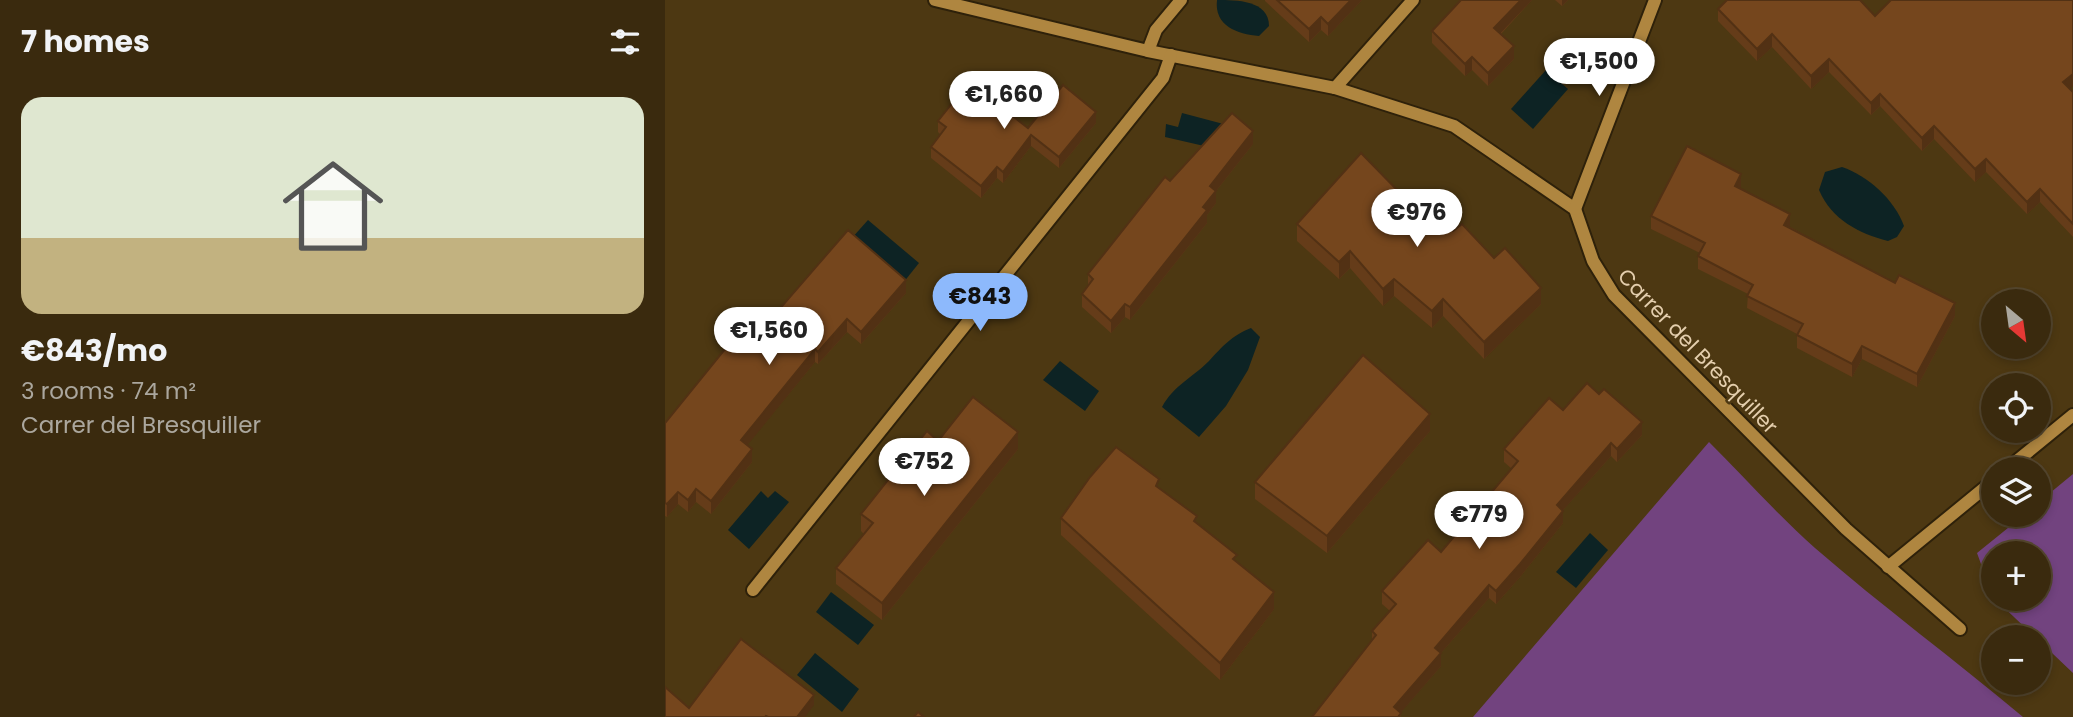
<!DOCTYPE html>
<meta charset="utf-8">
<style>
:root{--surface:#3a2a0e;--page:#45361c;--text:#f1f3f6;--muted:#aba79e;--line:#54462e;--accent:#8db9fc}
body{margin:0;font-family:Poppins,sans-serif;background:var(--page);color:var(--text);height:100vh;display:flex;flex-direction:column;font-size:26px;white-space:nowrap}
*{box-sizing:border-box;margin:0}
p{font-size:23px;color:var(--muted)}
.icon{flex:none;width:38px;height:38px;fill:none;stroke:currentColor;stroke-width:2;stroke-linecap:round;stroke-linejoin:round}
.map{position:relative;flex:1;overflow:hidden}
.sheet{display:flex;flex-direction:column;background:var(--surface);width:665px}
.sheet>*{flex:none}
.needle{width:46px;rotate:151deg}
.fabs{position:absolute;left:1316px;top:289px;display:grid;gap:14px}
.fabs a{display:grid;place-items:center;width:70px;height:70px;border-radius:50%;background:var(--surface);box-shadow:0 4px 10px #0003,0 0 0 2px var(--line);font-size:35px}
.price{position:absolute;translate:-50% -60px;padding:0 16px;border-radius:24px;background:#fff;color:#222;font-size:23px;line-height:46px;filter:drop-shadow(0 2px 4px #0008)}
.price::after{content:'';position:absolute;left:50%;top:42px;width:21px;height:16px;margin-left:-10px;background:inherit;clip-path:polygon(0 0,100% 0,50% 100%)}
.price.on{background:var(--accent);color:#111}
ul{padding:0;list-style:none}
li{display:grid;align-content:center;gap:14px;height:371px;padding:0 21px}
li span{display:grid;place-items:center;height:217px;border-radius:21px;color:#555}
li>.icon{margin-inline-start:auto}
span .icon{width:126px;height:126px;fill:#fffc;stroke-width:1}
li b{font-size:30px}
h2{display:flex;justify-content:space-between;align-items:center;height:84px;padding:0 21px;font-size:30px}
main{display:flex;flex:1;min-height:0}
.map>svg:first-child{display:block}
.green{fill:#72437f}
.water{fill:#0d2324}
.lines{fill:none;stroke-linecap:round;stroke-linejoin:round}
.minor-casing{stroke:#2e210a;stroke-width:16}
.minor{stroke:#af8640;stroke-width:12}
.wall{fill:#653c19}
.shaded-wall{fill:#523114}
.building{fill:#75461d;stroke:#523114;stroke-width:2}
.labels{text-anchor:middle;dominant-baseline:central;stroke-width:5;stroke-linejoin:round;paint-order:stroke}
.street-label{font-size:21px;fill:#e4cead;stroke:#4d3812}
</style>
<main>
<section class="sheet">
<h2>7 homes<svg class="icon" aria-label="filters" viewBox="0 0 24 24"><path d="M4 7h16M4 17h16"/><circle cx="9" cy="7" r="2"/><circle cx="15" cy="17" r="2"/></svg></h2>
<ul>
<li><span style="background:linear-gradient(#dfe7d0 65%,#c2b280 0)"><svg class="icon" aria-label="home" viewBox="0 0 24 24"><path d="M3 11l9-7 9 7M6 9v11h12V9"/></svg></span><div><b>€843/mo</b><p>3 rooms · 74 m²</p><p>Carrer del Bresquiller</p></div></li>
</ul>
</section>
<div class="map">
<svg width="1408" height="717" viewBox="0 0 1408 717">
<rect width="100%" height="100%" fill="#4d3812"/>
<g class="green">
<path d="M 1044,442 C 1079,477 1113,515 1150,548 C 1218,607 1289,659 1358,717 L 808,717 Z"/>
<path d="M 1408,474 L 1408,673 L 1330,599 L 1374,598 L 1374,553 L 1328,553 L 1328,597 L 1312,553 L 1359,515 L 1374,514 L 1374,502 Z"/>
</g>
<g class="water">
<path d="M 552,0 C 571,0 604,0 604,26 L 594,36 C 572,34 549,26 552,0 Z"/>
<path d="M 881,70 L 903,89 L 868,129 L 846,109 Z"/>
<path d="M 517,113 L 566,126 L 561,151 L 500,137 L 501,124 L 513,127 Z"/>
<path d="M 1177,167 C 1203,176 1229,199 1239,226 L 1232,237 L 1223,241 C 1193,233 1167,220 1154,190 L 1160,172 Z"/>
<path d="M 203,220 L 254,263 L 238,283 L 186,239 Z"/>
<path d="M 586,328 L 595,337 L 583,370 L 561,406 L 534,437 L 497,407 C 509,385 527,378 544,361 C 558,346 566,336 586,328 Z"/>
<path d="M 395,361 L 434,391 L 420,411 L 378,380 Z"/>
<path d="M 96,491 L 103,498 L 110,491 L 124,502 L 84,549 L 63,530 Z"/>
<path d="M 925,533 L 943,550 L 911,588 L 891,572 Z"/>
<path d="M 166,592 L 209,625 L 193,645 L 151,612 Z"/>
<path d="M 150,653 L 194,689 L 177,712 L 132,675 Z"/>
</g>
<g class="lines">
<defs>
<g id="minor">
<path d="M 270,0 L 483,51 L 670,88 L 789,126 L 910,209 L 928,261 L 949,295 L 1181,529 L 1295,629"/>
<path d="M 483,51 L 491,30 L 516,0"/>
<path d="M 670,88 L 748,0"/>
<path d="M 910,209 L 990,0"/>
<path d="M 1342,469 L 1408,415"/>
<path d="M 1223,567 L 1328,481"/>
<path d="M 88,590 L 498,78 L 506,55"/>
</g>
</defs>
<use href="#minor" class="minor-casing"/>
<use href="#minor" class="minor"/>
</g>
<g class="wall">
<path d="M 600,0 L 697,0 L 663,36 L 656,30 L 644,42 L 600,1 Z"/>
<path d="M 796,0 L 867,0 L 836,34 L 849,59 L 823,86 L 807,70 L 800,76 L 767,43 L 767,31 Z"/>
<path d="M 890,0 L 903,0 L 897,6 Z"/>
<path d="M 1053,9 L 1210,16 L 1405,89 L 1408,92 L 1408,237 L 1375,202 L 1362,214 L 1321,172 L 1310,182 L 1269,139 L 1257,151 L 1215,106 L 1206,115 L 1164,72 L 1146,89 L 1107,47 L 1092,61 L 1053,21 Z"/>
<path d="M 273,121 L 363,128 L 431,123 L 394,168 L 366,146 L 338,183 L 332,178 L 316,198 L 266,158 L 266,147 L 275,134 L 273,132 Z"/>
<path d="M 588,144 L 551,191 L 551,203 L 542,215 L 542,223 L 465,320 L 460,317 L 446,333 L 417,307 L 417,294 L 423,286 L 423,274 L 505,181 Z"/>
<path d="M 1076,187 L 1075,189 L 1125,227 L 1290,316 L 1252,387 L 1197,359 L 1187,377 L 1132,348 L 1132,334 L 1082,308 L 1083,294 L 1033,269 L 1033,256 L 1035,253 L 986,229 L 986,216 Z"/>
<path d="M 740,198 L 829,258 L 876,304 L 819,359 L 778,316 L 767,328 L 729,296 L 718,306 L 685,268 L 674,279 L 632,241 L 632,224 Z"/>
<path d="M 241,293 L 196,344 L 182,332 L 153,364 L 150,362 L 82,445 L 87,462 L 46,514 L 31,502 L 23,512 L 13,504 L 2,517 L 0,516 L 0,423 L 85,343 Z"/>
<path d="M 898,410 L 977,435 L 952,462 L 946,456 L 898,510 L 898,523 L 855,577 L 831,604 L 824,598 L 776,653 L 776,666 L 736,712 L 736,717 L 707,640 L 707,631 L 725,611 L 717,604 L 717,591 L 776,552 L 847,469 L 839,462 L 839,449 Z"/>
<path d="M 765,431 L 662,553 L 590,499 L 590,482 Z"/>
<path d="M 353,449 L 217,620 L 171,584 L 171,568 L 199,534 L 196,531 L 196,514 Z"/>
<path d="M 494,489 L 572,562 L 609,609 L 555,680 L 396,535 L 396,518 Z"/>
</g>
<g class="shaded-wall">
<path d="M 686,0 L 697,0 L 663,36 L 663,24 Z"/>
<path d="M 856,0 L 867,0 L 829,40 L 829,28 Z"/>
<path d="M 897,0 L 903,0 L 897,6 Z"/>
<path d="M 656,17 L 656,30 L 644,42 L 644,29 Z"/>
<path d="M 1107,34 L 1107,47 L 1092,61 L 1092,49 Z"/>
<path d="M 849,46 L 849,59 L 823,86 L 823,73 Z"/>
<path d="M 807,57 L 807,70 L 800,76 L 800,64 Z"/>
<path d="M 1164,59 L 1164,72 L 1146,89 L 1146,76 Z"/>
<path d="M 1408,74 L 1408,86 L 1398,94 L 1398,82 Z"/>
<path d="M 1215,94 L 1215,106 L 1206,115 L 1206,103 Z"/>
<path d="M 431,112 L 431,123 L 394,168 L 394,157 Z"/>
<path d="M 1269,126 L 1269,139 L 1257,151 L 1257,138 Z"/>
<path d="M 588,131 L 588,144 L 551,191 L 551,203 L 542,215 L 542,223 L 465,320 L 465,307 L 538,207 L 545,186 Z"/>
<path d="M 366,135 L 366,146 L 338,183 L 338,172 Z"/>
<path d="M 1321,159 L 1321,172 L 1310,182 L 1310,169 Z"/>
<path d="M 332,167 L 332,178 L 316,198 L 316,186 Z"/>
<path d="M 1076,174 L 1076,187 L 1070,199 L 1070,186 Z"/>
<path d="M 1375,189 L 1375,202 L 1362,214 L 1362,202 Z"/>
<path d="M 1125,214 L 1125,227 L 1119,225 Z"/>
<path d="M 685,251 L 685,268 L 674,279 L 674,262 Z"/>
<path d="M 729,279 L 729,296 L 718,306 L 718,289 Z"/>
<path d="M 241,280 L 241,293 L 196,344 L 196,332 Z"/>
<path d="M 876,288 L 876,304 L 819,359 L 819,342 Z"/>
<path d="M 778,299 L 778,316 L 767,328 L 767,311 Z"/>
<path d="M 1290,303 L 1290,316 L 1252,387 L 1252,374 Z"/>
<path d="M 460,304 L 460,317 L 446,333 L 446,321 Z"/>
<path d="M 182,319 L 182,332 L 153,364 L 153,352 Z"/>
<path d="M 1197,346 L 1197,359 L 1187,377 L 1187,364 Z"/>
<path d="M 150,349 L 150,362 L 76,453 L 76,440 Z"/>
<path d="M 765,414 L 765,431 L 662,553 L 662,536 Z"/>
<path d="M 977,422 L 977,435 L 952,462 L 952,449 Z"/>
<path d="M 353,432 L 353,449 L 217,620 L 217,603 Z"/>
<path d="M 946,443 L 946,456 L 892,517 L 892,505 Z"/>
<path d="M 87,449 L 87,462 L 46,514 L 46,501 Z"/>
<path d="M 31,489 L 31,502 L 23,512 L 23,500 Z"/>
<path d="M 13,492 L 13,504 L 2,517 L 2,504 Z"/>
<path d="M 898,511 L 898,523 L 855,577 L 831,604 L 831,591 Z"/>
<path d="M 824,585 L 824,598 L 776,653 L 776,666 L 732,717 L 729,707 L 770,648 Z"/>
<path d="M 609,592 L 609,609 L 555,680 L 555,663 Z"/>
<path d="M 149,695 L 149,705 L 140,717 L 132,717 Z"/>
</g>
<g class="building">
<path d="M 612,0 L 686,0 L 663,24 L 656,17 L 644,29 Z"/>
<path d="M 796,0 L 856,0 L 829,28 L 849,46 L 823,73 L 807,57 L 800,64 L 767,31 Z"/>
<path d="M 1062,0 L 1195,0 L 1210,16 L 1226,0 L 1408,0 L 1408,74 L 1398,82 L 1408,92 L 1408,224 L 1375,189 L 1362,202 L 1321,159 L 1310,169 L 1269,126 L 1257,138 L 1215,94 L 1206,103 L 1164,59 L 1146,76 L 1107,34 L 1092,49 L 1053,9 Z"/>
<path d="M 304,82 L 363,128 L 398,85 L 431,112 L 394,157 L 366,135 L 338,172 L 332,167 L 316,186 L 266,147 L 281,127 L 273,121 Z"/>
<path d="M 567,113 L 588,131 L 545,186 L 551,191 L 538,207 L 542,210 L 465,307 L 460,304 L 446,321 L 417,294 L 428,279 L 423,274 L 500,177 L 505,181 Z"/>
<path d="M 1022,146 L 1076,174 L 1070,186 L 1125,214 L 1119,225 L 1230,283 L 1234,275 L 1290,303 L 1252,374 L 1197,346 L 1187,364 L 1132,335 L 1138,324 L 1082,296 L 1088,285 L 1033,256 L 1040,243 L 986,216 Z"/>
<path d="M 696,153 L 740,198 L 748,190 L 788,231 L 797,224 L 829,258 L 840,248 L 876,288 L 819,342 L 778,299 L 767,311 L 729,279 L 718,289 L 685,251 L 674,262 L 632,224 Z"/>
<path d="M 183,230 L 241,280 L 196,332 L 182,319 L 153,352 L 150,349 L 76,440 L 87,449 L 46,501 L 31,489 L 23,500 L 13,492 L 2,504 L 0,503 L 0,423 L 73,333 L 85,343 Z"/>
<path d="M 698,355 L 765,414 L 662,536 L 590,482 Z"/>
<path d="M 922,383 L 934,394 L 939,389 L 977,422 L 952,449 L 946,443 L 892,505 L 898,511 L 855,564 L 831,591 L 824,585 L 770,648 L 776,653 L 729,707 L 736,713 L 733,717 L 647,717 L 711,635 L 707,631 L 731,604 L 717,591 L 763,540 L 776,552 L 853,461 L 839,449 L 884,398 L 898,410 Z"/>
<path d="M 308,397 L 353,432 L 217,603 L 171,568 L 208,523 L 196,514 L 262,431 L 273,441 Z"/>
<path d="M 451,447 L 494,479 L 491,486 L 532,516 L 529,521 L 572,555 L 568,559 L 609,592 L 555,663 L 396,518 L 425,477 Z"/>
<path d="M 76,639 L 149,695 L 132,717 L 103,717 L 101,716 L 100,717 L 0,717 L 0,687 L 24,708 Z"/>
<path d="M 253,712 L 259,717 L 249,717 Z"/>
</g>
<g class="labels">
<g class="street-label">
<text transform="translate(1033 351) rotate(46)">Carrer del Bresquiller</text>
</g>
</g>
</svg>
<div class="fabs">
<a><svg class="needle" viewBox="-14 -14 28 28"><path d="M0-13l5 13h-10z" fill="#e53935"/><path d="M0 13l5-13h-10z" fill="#aba79e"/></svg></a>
<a><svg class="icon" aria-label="locate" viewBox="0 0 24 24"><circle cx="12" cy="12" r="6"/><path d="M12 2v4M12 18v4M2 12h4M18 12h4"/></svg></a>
<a><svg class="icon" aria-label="layers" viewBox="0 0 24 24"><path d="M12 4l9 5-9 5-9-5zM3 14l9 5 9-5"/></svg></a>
<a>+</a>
<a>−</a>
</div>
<b class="price" style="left:934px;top:98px">€1,500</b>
<b class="price" style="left:339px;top:131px">€1,660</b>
<b class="price" style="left:752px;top:249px">€976</b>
<b class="price on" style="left:315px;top:333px">€843</b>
<b class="price" style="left:104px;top:367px">€1,560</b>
<b class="price" style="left:259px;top:498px">€752</b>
<b class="price" style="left:814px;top:551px">€779</b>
</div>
</main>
